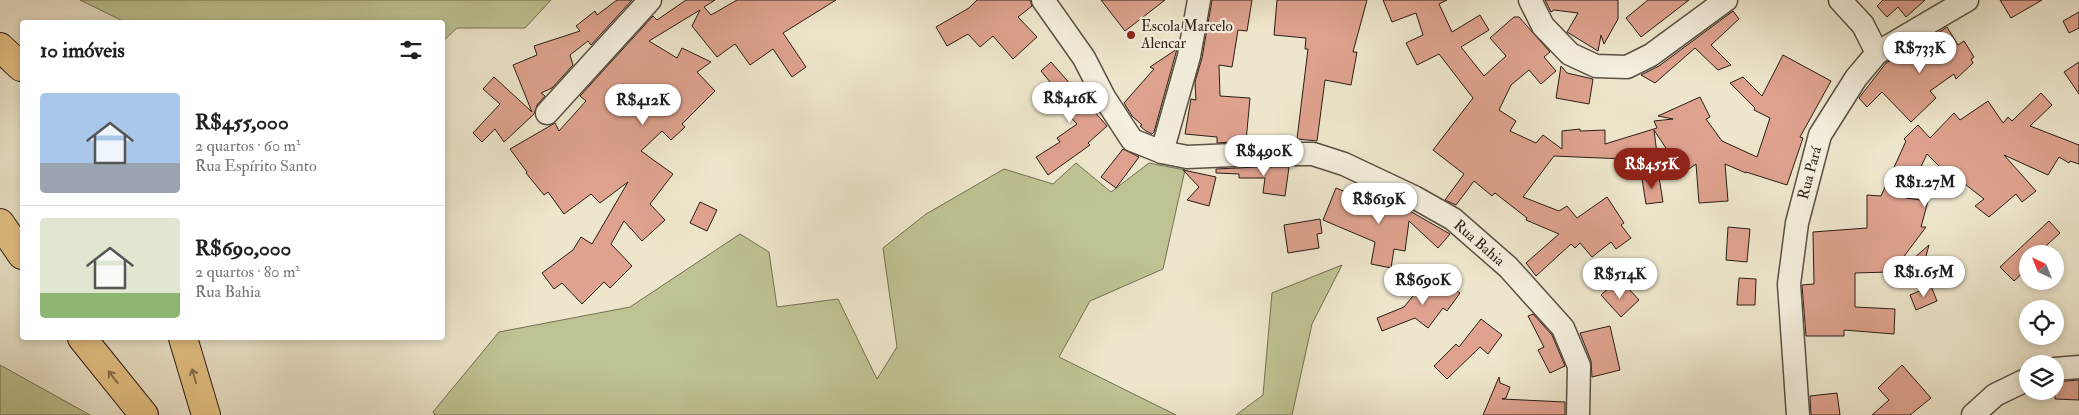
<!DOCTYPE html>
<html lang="pt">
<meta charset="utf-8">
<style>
:root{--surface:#fff;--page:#f6f6f6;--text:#202124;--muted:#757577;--line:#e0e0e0;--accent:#8f2418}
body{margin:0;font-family:"IM FELL Double Pica",serif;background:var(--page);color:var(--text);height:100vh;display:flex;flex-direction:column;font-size:19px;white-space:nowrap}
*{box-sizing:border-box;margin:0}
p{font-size:16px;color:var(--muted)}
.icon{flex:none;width:28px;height:28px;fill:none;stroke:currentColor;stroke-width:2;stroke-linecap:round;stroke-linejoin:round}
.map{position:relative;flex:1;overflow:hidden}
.drawer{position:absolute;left:20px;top:20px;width:425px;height:320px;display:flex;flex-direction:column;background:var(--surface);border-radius:5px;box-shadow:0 2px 8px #0003}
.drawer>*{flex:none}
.needle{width:32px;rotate:317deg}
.controls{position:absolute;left:2019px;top:245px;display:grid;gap:10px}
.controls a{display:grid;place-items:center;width:45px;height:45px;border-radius:50%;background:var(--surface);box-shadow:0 2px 8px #0003;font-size:25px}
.price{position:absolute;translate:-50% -42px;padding:0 11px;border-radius:18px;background:#fff;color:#222;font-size:16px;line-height:32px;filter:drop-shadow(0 1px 2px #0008)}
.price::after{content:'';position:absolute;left:50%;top:30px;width:15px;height:11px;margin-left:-8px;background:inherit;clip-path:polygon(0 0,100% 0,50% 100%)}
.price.on{background:var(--accent);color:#fff}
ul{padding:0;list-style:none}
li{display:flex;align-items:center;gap:15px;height:125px;padding:0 20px}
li+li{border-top:1px solid var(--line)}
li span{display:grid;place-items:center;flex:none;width:140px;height:100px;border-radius:5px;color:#555}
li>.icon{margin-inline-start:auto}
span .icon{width:60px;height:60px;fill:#fffc;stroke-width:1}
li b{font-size:21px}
h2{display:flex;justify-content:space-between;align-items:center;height:60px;padding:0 20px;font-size:21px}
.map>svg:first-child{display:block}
.green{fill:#bfc393;stroke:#747054}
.building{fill:#dea28e;stroke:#291e16}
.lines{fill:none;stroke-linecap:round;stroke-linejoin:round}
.minor-casing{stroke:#5a5044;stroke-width:25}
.highway-casing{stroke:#291e16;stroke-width:30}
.minor{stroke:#f4efde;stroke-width:22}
.highway{stroke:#e7c386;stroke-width:28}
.oneway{stroke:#88704e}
.poi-dot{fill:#8f2418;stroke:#f4efde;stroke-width:2}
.labels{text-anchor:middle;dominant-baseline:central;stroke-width:4.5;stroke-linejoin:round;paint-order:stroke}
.poi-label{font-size:15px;fill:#291e16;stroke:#f4efde;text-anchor:start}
.street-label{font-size:15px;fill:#291e16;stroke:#f4efde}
</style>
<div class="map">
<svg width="2079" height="415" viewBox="0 0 2079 415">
<rect width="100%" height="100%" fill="#eee6cc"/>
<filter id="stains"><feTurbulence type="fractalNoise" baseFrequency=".004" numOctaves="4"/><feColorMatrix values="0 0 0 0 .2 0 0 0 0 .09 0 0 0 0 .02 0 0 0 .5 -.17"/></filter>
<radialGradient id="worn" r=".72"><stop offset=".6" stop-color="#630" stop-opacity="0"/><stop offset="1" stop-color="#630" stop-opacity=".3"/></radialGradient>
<g class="green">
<path d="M 80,0 L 551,0 L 525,28 L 457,28 L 443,41 L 442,22 L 125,22 Z"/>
<path d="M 1076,163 L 1111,192 L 1149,163 L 1185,170 L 1163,269 L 1090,301 L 1059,357 L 1176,415 L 435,415 L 433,412 L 499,332 L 630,307 L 740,234 L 769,252 L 777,307 L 838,299 L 877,379 L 897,347 L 883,248 L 926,214 L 1004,169 L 1053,184 Z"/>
<path d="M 1342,265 L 1312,324 L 1292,415 L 1236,415 L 1263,395 L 1272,293 Z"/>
<path d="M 0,365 L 90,415 L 0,415 Z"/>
</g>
<g class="building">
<path d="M 617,0 L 632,0 L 591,45 L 588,41 L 570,55 L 573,65 L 552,88 L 541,93 L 545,96 L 537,105 L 534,114 L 504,142 L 495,129 L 482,142 L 473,133 L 500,104 L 483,89 L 494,77 L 532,112 L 513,65 L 537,55 L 534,46 L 580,31 L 576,26 L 595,11 L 597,15 Z"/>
<path d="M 686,0 L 715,0 L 704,7 L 711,15 L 737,0 L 836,0 L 783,33 L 806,67 L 792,77 L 773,49 L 750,65 L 735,44 L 717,57 L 692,26 L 700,10 L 649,41 L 677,58 L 682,48 L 711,62 L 697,72 L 715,91 L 682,124 L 685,127 L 671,140 L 662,131 L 641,151 L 673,174 L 650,204 L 665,220 L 642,241 L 624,221 L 611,244 L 632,266 L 610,288 L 604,282 L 582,304 L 562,283 L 554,289 L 542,273 L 573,250 L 581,237 L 592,244 L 628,182 L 600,203 L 591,194 L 564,214 L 548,192 L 544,195 L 526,173 L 527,172 L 510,149 L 555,123 L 559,131 L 586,101 L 580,96 L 653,16 L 657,20 Z"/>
<path d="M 977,0 L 1030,0 L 1032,6 L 1018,17 L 1037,37 L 1013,59 L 993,36 L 980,47 L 968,34 L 947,46 L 936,27 L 969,8 Z"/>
<path d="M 1101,0 L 1165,0 L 1125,31 Z"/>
<path d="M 1212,0 L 1252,0 L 1247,31 L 1238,30 L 1232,67 L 1219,65 L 1220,96 L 1250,98 L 1246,141 L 1217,143 L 1217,137 L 1185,134 L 1191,99 L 1196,100 L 1195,82 L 1202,58 Z"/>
<path d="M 1277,0 L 1367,0 L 1353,52 L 1357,52 L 1351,85 L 1325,80 L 1317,141 L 1297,139 L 1308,49 L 1305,49 L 1306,38 L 1274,35 Z"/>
<path d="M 1383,0 L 1447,0 L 1439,4 L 1452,32 L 1480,15 L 1489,30 L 1461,47 L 1484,76 L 1506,56 L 1490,38 L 1514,17 L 1519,17 L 1550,52 L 1544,57 L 1556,71 L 1541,84 L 1529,70 L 1511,85 L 1499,110 L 1516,121 L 1510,131 L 1536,143 L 1543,135 L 1562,149 L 1562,131 L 1580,129 L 1580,131 L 1605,130 L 1605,144 L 1657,128 L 1654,121 L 1673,119 L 1658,116 L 1700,97 L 1710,117 L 1706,119 L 1722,141 L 1757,157 L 1770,118 L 1754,110 L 1755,108 L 1730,83 L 1743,77 L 1762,96 L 1783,55 L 1831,81 L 1800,137 L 1803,138 L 1787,185 L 1746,172 L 1746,173 L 1725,164 L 1728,201 L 1699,203 L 1696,164 L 1686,171 L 1681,171 L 1654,130 L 1657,154 L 1625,164 L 1624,159 L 1554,156 L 1523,197 L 1559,211 L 1567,206 L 1577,218 L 1607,197 L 1624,223 L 1621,225 L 1631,238 L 1616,249 L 1611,242 L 1592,257 L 1580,243 L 1575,248 L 1571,244 L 1536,276 L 1526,263 L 1559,234 L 1526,220 L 1527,218 L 1495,193 L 1492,196 L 1474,181 L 1456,205 L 1445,200 L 1464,174 L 1433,150 L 1473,98 L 1439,54 L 1417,65 L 1406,43 L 1423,35 L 1416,13 L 1392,22 Z"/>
<path d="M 1545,0 L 1618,0 L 1618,19 L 1604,44 L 1601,35 L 1598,51 L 1567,32 L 1578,13 L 1554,10 L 1551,12 Z"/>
<path d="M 1648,0 L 1689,0 L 1641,37 L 1626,18 Z"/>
<path d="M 1883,0 L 1925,0 L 1906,17 L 1898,7 L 1887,17 L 1877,6 Z"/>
<path d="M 2000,0 L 2042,0 L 2011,18 Z"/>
<path d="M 1733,11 L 1739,19 L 1711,45 L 1731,65 L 1718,70 L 1695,48 L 1655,83 L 1641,75 L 1659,66 Z"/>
<path d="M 2079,12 L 2079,28 L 2069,33 L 2063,21 Z"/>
<path d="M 1947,27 L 1958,45 L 1964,41 L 1974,57 L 1971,59 L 1973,63 L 1956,79 L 1954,74 L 1930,91 L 1936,98 L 1911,122 L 1882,92 L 1867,107 L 1859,98 L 1886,63 L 1898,56 L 1900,58 Z"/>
<path d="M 1177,49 L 1154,132 L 1152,134 L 1146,131 L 1140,126 L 1142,125 L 1132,116 L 1124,103 L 1154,69 L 1150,67 Z"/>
<path d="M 1051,62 L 1107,126 L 1088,143 L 1090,145 L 1048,175 L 1036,157 L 1060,142 L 1057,138 L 1077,124 L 1064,110 L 1069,105 L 1041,71 Z"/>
<path d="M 2079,62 L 2079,94 L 2064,72 Z"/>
<path d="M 1561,66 L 1567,73 L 1593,79 L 1589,104 L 1556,98 Z"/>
<path d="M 2041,93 L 2052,105 L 2030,126 L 2079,145 L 2079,164 L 2070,161 L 2069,163 L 2059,157 L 2048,175 L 2004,155 L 2036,191 L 2022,202 L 2016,194 L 1989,217 L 1975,206 L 1984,199 L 1961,181 L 1958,185 L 1927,154 L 1906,198 L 1928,201 L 1921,227 L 1926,227 L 1899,263 L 1899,271 L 1929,245 L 1922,271 L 1855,273 L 1855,307 L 1895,309 L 1894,334 L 1844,330 L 1844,336 L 1806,336 L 1802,285 L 1814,284 L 1813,232 L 1867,228 L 1867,195 L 1881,196 L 1906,141 L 1904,139 L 1918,125 L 1930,138 L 1954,113 L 1960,120 L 1988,101 L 2003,123 L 2008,117 L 2012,121 Z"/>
<path d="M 1123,149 L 1139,157 L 1116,188 L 1101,177 Z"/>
<path d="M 1257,167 L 1289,167 L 1285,196 L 1263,193 L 1265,178 L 1239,178 L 1239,174 L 1216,173 L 1216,169 Z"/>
<path d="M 1183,170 L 1216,177 L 1209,206 L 1187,200 L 1199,187 Z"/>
<path d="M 1659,177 L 1663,202 L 1646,204 L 1642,179 Z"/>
<path d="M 1336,188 L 1390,210 L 1394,202 L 1450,234 L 1438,248 L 1409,221 L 1405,251 L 1394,249 L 1391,268 L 1371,264 L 1375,242 L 1323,220 Z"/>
<path d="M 700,202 L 717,210 L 707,231 L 690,223 Z"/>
<path d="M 1320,219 L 1322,233 L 1317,234 L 1319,248 L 1288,253 L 1284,225 Z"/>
<path d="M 2049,221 L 2060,233 L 2037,254 L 2028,254 L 2028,268 L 2014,281 L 2000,267 Z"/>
<path d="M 1728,227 L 1750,229 L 1747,262 L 1726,260 Z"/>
<path d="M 1437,276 L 1460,293 L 1447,311 L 1443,308 L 1428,328 L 1415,318 L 1382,331 L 1377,318 L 1404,307 L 1417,291 L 1423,296 Z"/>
<path d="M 1739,278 L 1756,279 L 1755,305 L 1737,305 Z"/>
<path d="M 1612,285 L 1620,295 L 1628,288 L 1639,300 L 1621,317 L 1601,295 Z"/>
<path d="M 1931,286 L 1937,301 L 1916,310 L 1910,295 Z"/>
<path d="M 1533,314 L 1552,335 L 1565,366 L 1550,373 L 1538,350 L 1544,347 L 1528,316 Z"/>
<path d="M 1481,319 L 1502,335 L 1488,354 L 1480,347 L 1447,379 L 1434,366 L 1456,344 L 1459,347 Z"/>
<path d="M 1610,326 L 1620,370 L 1592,377 L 1591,361 L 1580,333 Z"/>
<path d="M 1902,365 L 1931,398 L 1910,415 L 1872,415 L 1889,400 L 1878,388 Z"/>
<path d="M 1499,377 L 1500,383 L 1510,387 L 1506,398 L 1502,399 L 1565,402 L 1565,415 L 1483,415 Z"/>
<path d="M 2079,380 L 2079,400 L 2055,399 L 2055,382 Z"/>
<path d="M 1837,393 L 1840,415 L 1811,415 L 1810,396 Z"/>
</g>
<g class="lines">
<defs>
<g id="minor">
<path d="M 1043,0 L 1084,58 L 1104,97 L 1132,140 L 1162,152 L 1187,157 L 1257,154 L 1313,154 L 1344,164 L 1414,197 L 1453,219 L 1508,267 L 1563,328 L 1579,366 L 1578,415"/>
<path d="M 1530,0 L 1543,26 L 1570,54 L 1596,66 L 1627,67 L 1651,55 L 1726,0"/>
<path d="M 1840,0 L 1863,25 L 1877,53"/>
<path d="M 547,113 L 650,0"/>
<path d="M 1162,152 L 1189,56 L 1199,0"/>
<path d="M 2055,369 L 2079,367"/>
<path d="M 1798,415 L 1789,284 L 1797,223 L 1820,135 L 1856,78 L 1877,53 L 1967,0"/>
<path d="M 1973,415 L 1995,395 L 2028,379"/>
</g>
<g id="highway">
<path d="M 0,47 L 21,67"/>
<path d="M 0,223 L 22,255"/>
<path d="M 82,338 L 144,415"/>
<path d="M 183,338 L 206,415"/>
</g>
</defs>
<use href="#minor" class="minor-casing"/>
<use href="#highway" class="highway-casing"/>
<use href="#minor" class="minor"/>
<use href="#highway" class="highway"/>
</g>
<defs><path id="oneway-shaft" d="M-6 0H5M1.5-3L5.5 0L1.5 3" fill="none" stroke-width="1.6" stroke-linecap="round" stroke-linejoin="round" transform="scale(1.25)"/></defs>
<g class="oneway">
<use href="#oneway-shaft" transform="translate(194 376) rotate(-106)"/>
<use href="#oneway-shaft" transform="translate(113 377) rotate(-128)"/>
</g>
<circle class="poi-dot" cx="1131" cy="35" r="5"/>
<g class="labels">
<g class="poi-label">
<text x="1141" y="26">Escola Marcelo<tspan x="1141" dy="17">Alencar</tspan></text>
</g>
<g class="street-label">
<text transform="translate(1810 173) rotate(-75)">Rua Pará</text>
<text transform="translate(1479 243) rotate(41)">Rua Bahia</text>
</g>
</g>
<rect width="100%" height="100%" filter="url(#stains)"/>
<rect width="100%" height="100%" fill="url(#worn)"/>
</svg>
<div class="controls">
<a><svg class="needle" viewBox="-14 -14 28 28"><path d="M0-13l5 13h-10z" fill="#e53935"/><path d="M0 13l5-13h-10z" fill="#757577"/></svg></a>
<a><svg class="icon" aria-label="locate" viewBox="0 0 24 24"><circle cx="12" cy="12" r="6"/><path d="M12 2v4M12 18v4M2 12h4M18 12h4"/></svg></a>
<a><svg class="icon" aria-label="layers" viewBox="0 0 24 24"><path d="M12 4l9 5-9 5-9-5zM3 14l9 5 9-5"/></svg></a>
</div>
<b class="price" style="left:1920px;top:74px">R$733K</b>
<b class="price" style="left:1070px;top:124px">R$416K</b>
<b class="price" style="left:643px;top:126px">R$412K</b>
<b class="price" style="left:1264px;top:177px">R$490K</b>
<b class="price on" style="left:1652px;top:190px">R$455K</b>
<b class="price" style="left:1925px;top:208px">R$1.27M</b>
<b class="price" style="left:1379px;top:225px">R$619K</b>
<b class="price" style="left:1924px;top:298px">R$1.65M</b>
<b class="price" style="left:1620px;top:300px">R$514K</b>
<b class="price" style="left:1423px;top:306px">R$690K</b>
<section class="drawer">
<h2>10 imóveis<svg class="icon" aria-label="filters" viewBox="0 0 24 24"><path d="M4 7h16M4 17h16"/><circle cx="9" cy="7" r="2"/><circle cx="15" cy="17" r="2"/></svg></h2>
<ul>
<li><span style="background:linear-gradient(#a9c7e8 70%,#9aa5b1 0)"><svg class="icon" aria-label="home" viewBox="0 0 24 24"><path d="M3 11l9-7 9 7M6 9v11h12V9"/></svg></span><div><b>R$455,000</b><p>2 quartos · 60 m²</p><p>Rua Espírito Santo</p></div></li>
<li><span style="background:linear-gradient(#dfe7d0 75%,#8fb573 0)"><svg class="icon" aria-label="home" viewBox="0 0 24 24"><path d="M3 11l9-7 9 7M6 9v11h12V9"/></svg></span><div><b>R$690,000</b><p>2 quartos · 80 m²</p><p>Rua Bahia</p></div></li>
</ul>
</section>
</div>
